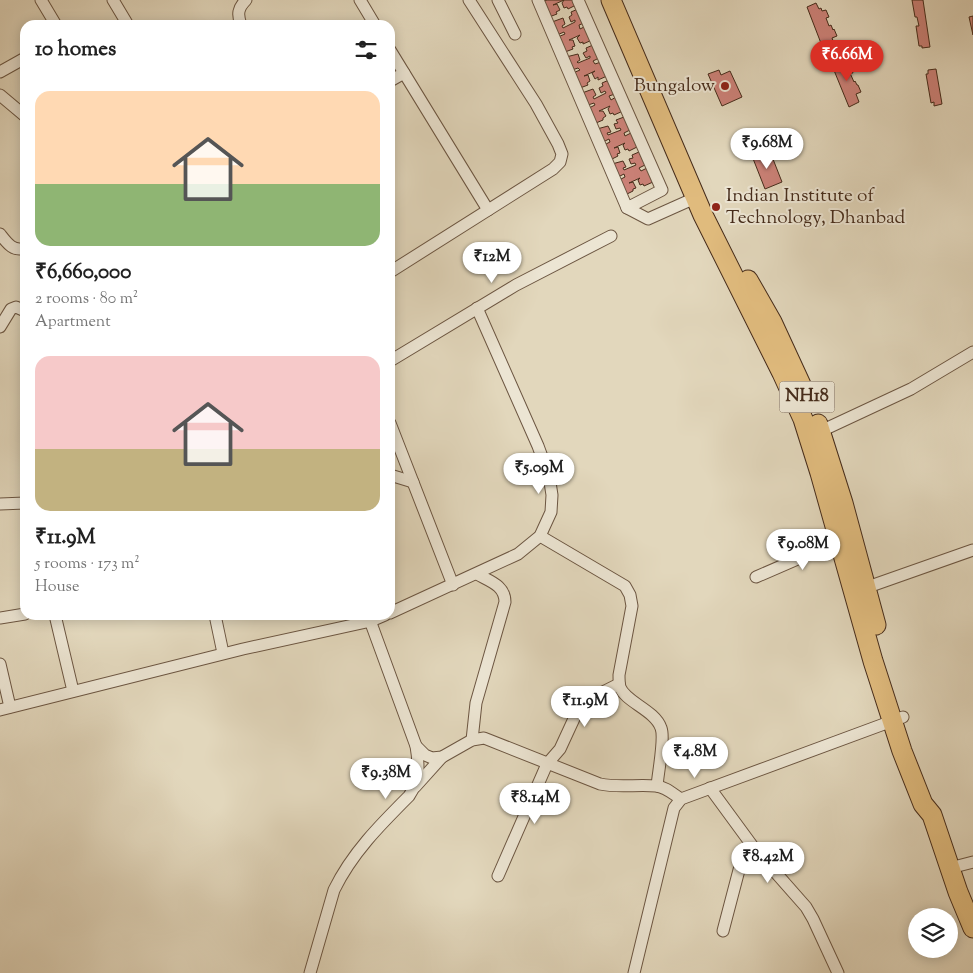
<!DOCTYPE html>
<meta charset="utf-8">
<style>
:root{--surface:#fff;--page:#f2f2f2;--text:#222;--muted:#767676;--accent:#d93025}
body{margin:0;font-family:"Sorts Mill Goudy",serif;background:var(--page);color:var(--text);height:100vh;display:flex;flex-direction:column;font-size:19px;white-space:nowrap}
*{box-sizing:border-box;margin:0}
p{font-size:16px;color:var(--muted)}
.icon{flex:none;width:28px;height:28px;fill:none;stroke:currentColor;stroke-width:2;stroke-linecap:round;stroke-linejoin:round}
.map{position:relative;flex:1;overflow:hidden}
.details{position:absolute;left:20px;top:20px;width:375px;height:600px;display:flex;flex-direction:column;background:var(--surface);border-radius:15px;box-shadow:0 2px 12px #0003}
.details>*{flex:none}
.fabs{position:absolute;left:908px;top:908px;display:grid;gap:10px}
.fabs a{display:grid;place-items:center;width:50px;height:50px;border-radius:50%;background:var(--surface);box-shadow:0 2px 12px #0003;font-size:25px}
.price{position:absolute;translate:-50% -42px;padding:0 11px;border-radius:18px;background:#fff;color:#222;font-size:16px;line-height:32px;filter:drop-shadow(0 1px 2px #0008)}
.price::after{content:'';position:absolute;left:50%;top:30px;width:15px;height:11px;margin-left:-8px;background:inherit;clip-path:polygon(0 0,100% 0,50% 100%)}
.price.selected{background:var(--accent);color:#fff}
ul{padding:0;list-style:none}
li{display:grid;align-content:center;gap:10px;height:265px;padding:0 15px}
li span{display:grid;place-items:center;height:155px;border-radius:15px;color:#555}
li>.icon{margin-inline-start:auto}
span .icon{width:90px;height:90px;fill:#fffc;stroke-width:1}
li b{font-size:21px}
h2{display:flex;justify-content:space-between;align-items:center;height:60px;padding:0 15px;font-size:21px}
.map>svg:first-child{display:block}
.building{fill:#cd8279;stroke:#452b1a}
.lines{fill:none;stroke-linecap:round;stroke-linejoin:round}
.minor-casing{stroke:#6c5642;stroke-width:13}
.trunk-casing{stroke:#452b1a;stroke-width:21}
.minor{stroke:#ece5d3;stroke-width:11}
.trunk{stroke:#e1bc7e;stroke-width:19}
.poi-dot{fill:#8f2418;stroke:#ece5d3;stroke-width:2}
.labels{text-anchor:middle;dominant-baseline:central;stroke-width:4;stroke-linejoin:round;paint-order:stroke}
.shield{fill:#ece5d3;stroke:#776352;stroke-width:1}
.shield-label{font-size:18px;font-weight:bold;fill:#452b1a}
.poi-label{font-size:19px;fill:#452b1a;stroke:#ece5d3;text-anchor:end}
</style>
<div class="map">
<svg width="973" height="973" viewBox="0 0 973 973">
<rect width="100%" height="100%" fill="#e2d7bc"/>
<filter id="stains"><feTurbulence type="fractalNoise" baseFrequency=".004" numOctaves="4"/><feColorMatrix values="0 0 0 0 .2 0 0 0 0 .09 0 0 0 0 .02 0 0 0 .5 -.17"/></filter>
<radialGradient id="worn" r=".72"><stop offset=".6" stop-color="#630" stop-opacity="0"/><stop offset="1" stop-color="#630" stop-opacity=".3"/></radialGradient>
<g class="building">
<path d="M 547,0 L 574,0 L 576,5 L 568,9 L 567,7 L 564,8 L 562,3 L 564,0 L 553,5 L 557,4 L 560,10 L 556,12 L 557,14 L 549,17 L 542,2 Z"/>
<path d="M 912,0 L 923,0 L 930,47 L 922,48 L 922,46 L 919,46 L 916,26 L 919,26 L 917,17 L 915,17 Z"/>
<path d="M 816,3 L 819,9 L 821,8 L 822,11 L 826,10 L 829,17 L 826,18 L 829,26 L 831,25 L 833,30 L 834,29 L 837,36 L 832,38 L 835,46 L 824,51 L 807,7 Z"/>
<path d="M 578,9 L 584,23 L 579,25 L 580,29 L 586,26 L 592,40 L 583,44 L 583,42 L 580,43 L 577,38 L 580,35 L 569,40 L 573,40 L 575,46 L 572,47 L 573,49 L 565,52 L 558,37 L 565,34 L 564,32 L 557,35 L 552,22 L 563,18 L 565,24 L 562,26 L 563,28 L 575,22 L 575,20 L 571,22 L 569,17 L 572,15 L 571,12 Z"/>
<path d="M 973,16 L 973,35 L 969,17 Z"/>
<path d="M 593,45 L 599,58 L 593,61 L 595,64 L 601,62 L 607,76 L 598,80 L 598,77 L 595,79 L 592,73 L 595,71 L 584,76 L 588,75 L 590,81 L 587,83 L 588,85 L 580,88 L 573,73 L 580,70 L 578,68 L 572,70 L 566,57 L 578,54 L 580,60 L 577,62 L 578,63 L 590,58 L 590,56 L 586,58 L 583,53 L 587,51 L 586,48 Z"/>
<path d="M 841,59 L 843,65 L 846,64 L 847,67 L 850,66 L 853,73 L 850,73 L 854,82 L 855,81 L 857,85 L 858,85 L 861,92 L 856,94 L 859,102 L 849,107 L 831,63 Z"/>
<path d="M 936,69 L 942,104 L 934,106 L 934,102 L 931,103 L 926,74 L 928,74 L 928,70 Z"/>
<path d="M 719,70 L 721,75 L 730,71 L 742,97 L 722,106 L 708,74 Z"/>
<path d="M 609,80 L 615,94 L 609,96 L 611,100 L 616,97 L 623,111 L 614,115 L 613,113 L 610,114 L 608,109 L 610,106 L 599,111 L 603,111 L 606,116 L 603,118 L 603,120 L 596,123 L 589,108 L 595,105 L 594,103 L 588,105 L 582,93 L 593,89 L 596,95 L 593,97 L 594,99 L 606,93 L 605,91 L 601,93 L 599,88 L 603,86 L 602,83 Z"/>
<path d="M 624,117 L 630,130 L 624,133 L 625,136 L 631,133 L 637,147 L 629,151 L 628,149 L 625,150 L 623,145 L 625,143 L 614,148 L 618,147 L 620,153 L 617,154 L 618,156 L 610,160 L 604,145 L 610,142 L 609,139 L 603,142 L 597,129 L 608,126 L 611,132 L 607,133 L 608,135 L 621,130 L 620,128 L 616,129 L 614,124 L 618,123 L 616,120 Z"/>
<path d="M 765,151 L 767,156 L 771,154 L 782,182 L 765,189 L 752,156 Z"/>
<path d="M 639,152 L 645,165 L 639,168 L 641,171 L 647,168 L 653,182 L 644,186 L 643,184 L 640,185 L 638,180 L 640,178 L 629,183 L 633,182 L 636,188 L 633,189 L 633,191 L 625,195 L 619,180 L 625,177 L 624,174 L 618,177 L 612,164 L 623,161 L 626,167 L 623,168 L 624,170 L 636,165 L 635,163 L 631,164 L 629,159 L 633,158 L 632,155 Z"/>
</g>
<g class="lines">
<defs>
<g id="minor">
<path d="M 41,0 L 56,25"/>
<path d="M 113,0 L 128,25"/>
<path d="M 360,0 L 375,25"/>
<path d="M 498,0 L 515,34"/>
<path d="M 538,0 L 627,208 L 662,190 L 578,0"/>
<path d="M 241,25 C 237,14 238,8 246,0"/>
<path d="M 390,50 L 488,210"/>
<path d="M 0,72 L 25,58"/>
<path d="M 390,81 L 404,73"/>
<path d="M 0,95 L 25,116"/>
<path d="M 627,208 L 648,219 L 695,198"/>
<path d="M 0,234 C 7,243 13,252 25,248"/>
<path d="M 390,272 L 553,169 L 560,162 L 562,154 L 558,144 L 536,104 L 469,0"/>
<path d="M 0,327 L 11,309 L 16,307 L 25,311"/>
<path d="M 390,361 L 516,285 L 611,236"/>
<path d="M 390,423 L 453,585"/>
<path d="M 821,431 L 911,389 L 973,352"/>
<path d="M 390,475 L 413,482"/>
<path d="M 0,504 L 25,503"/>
<path d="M 540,536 L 625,586 L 630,595 L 632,606 L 619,675 C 619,679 619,683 620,687 C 625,702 655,710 661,728 C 665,738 658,773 657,786"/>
<path d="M 756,577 L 839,541"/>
<path d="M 865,588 L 973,550"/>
<path d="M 390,613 L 518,554 L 540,536 L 551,512 L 552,495 L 549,476 L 538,446 L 477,308"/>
<path d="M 55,615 L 73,691"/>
<path d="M 215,615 L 223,653"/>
<path d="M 0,618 L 25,614"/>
<path d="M 0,664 L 10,707"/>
<path d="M 0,710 L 243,649 L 371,621 L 385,615"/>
<path d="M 472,740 L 476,703 L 505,602 C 505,585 489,581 477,574"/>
<path d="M 416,746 L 425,755 L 432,758 L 442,757 L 472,740 L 484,738 L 600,784 C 619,788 638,784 656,786 C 666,787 673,794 681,799"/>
<path d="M 415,787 L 442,757"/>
<path d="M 710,788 L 754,848 L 806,907 L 813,919 L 838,973"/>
<path d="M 950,868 L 973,862"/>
<path d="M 498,876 L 547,764 L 560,749 L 578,710 L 587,700 L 619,684"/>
<path d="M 723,931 L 739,870 L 754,848"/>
<path d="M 310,973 L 334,890 C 352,853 380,825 409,796 C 420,780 419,764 416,746 L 368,615"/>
<path d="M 634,973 L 674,808 L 681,799 L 903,717"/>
</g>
<g id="trunk">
<path d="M 611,0 L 703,215 L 782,373 L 803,419 L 820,473 L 873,661 L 902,751 L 923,804 L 932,815 L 958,892 L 973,928"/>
<path d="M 748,280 L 772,322 L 802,387"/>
<path d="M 818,424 L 843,503 L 876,625"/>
</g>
</defs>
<use href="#minor" class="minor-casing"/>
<use href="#trunk" class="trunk-casing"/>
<use href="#minor" class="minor"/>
<use href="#trunk" class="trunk"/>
</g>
<g class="poi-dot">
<circle cx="725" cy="86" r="5"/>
<circle cx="716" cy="207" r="5"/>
</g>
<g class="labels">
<rect class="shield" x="779.5" y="381.5" width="55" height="31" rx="4"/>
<g class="shield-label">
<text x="807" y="397">NH18</text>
</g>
<g class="poi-label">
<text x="715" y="86">Bungalow</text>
<text x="726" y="196" text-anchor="start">Indian Institute of<tspan x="726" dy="22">Technology, Dhanbad</tspan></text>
</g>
</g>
<rect width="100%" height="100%" filter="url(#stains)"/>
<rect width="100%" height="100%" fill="url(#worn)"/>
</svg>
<div class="fabs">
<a><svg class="icon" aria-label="layers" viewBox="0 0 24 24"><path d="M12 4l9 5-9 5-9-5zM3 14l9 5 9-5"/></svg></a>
</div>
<b class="price selected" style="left:847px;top:82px">₹6.66M</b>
<b class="price" style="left:767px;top:170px">₹9.68M</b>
<b class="price" style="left:492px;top:284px">₹12M</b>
<b class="price" style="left:539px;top:495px">₹5.09M</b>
<b class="price" style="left:803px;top:571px">₹9.08M</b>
<b class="price" style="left:585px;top:728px">₹11.9M</b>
<b class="price" style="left:695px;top:779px">₹4.8M</b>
<b class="price" style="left:386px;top:800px">₹9.38M</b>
<b class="price" style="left:535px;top:825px">₹8.14M</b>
<b class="price" style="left:768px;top:884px">₹8.42M</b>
<section class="details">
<h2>10 homes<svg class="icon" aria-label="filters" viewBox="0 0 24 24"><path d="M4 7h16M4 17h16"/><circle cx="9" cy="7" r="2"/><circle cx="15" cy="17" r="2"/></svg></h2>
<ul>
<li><span style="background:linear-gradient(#ffd9b3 60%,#8fb573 0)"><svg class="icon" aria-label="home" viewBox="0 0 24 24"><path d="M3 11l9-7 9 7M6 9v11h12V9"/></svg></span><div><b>₹6,660,000</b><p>2 rooms · 80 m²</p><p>Apartment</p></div></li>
<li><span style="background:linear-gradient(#f6c9c9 60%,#c2b280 0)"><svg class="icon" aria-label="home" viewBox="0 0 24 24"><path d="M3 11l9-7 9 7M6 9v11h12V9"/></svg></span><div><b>₹11.9M</b><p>5 rooms · 173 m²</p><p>House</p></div></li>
</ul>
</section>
</div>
